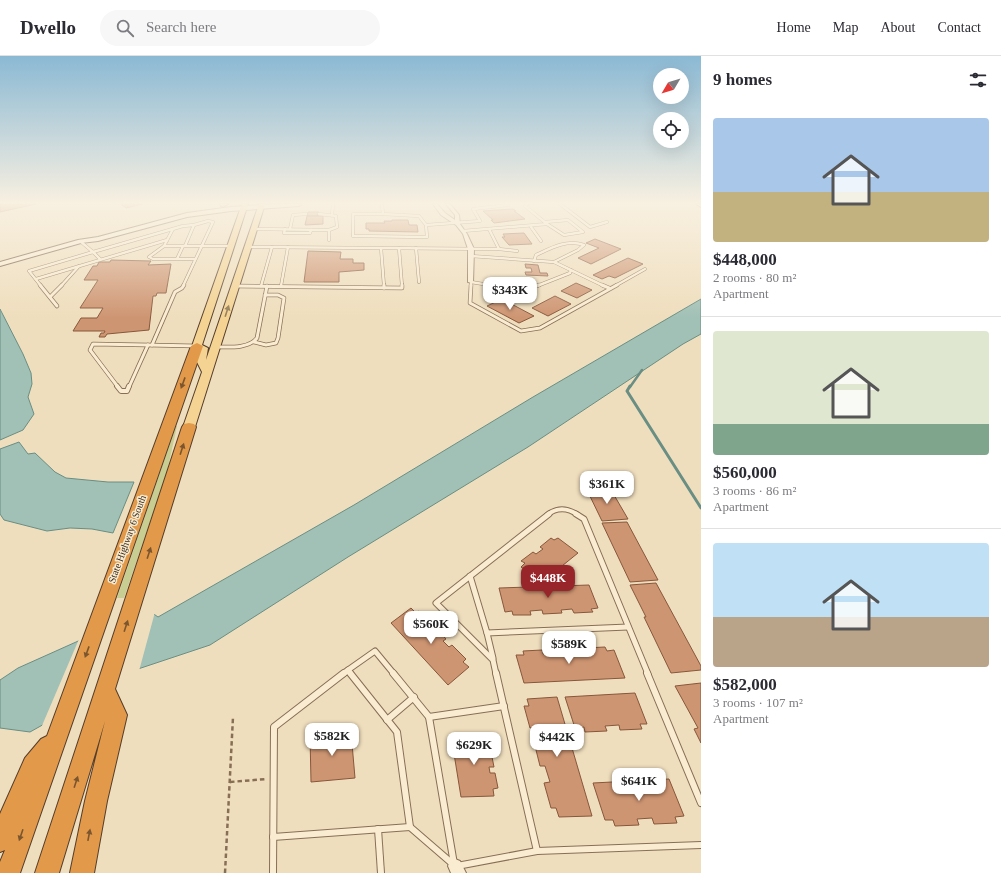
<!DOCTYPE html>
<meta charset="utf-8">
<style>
:root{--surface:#fff;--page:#f7f7f7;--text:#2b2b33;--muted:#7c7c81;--line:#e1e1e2;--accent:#982529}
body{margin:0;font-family:Georgia,serif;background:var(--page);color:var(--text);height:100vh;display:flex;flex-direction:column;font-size:15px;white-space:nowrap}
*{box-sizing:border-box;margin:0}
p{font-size:13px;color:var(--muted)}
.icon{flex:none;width:22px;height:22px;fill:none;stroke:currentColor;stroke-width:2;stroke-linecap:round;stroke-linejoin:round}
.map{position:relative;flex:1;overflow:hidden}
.details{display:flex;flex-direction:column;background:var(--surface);width:300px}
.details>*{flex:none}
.needle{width:26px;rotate:232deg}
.fabs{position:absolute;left:653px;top:12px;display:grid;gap:8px}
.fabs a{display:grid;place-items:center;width:36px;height:36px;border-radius:50%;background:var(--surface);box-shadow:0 4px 16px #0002;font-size:20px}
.price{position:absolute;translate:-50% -34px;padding:0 9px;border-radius:8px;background:#fff;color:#222;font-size:13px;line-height:26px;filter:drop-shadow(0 1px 2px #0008)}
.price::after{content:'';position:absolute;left:50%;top:24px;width:12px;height:9px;margin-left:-6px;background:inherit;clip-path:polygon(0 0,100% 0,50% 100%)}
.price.current{background:var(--accent);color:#fff}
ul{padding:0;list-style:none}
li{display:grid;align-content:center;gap:8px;height:212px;padding:0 12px}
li+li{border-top:1px solid var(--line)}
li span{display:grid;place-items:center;height:124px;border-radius:4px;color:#555}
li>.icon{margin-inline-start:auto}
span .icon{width:72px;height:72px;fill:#fffc;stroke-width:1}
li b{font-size:17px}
h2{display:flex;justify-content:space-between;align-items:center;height:48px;padding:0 12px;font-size:17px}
header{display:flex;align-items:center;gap:24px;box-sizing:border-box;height:56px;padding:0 20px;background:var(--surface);border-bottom:1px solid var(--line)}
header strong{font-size:19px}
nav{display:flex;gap:22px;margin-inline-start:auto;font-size:14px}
.search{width:280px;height:36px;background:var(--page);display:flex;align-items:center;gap:10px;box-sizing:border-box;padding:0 14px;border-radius:22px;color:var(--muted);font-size:15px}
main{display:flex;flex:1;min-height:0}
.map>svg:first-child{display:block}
.green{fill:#c8cd91}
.water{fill:#a1c0b6;stroke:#698e83}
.pier{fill:#efdebd}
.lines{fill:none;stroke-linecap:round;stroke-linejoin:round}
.stream-far1{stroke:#698e83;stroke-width:2.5}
.stream{stroke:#698e83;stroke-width:3}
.building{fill:#ce9572;stroke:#87573b}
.lane-far4-casing{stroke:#876f56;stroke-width:3.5}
.lane-far3-casing{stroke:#876f56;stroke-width:4.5}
.lane-far2-casing{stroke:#876f56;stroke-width:6}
.lane-far1-casing{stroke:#876f56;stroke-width:7}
.lane-casing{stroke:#876f56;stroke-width:8}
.street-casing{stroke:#876f56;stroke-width:2}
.secondary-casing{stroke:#695039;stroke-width:2}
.primary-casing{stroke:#543d2b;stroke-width:2}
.highway-casing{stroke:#543d2b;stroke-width:2}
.path{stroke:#876f56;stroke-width:2.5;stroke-dasharray:4.5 3;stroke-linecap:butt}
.lane-far4{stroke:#faecd1;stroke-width:2.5}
.lane-far3{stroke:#faecd1;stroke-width:3}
.lane-far2{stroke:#faecd1;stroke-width:4}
.lane-far1{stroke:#faecd1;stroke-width:5}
.lane{stroke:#faecd1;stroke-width:6}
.street{fill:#faecd1;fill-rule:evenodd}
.secondary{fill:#faecd1;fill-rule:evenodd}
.primary{fill:#f4d393;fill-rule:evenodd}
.highway{fill:#e29a4a;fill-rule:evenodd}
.oneway{fill:#957d57}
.oneway2{fill:#7b552e}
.labels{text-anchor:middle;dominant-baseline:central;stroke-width:3;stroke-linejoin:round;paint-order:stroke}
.street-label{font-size:10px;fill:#36271b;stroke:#f6e9cd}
</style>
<header>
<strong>Dwello</strong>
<div class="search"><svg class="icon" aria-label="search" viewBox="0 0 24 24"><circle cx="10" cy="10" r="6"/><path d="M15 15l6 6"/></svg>Search here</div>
<nav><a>Home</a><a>Map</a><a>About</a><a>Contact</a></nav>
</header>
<main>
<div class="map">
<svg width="701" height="817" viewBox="0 0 701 817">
<rect width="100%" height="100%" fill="#efdebd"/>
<path class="green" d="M 176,370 L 177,370 L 167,416 L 124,542 L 117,542 Z"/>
<g class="water">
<path d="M 701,243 L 701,278 L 683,288 L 528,391 L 348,501 L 210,589 L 138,613 L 119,626 L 30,676 L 0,672 L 0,624 L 18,612 L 143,556 L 151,556 L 158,561 L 354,449 L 533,341 Z"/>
<path d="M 0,253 L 23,298 L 31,317 L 32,328 L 28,341 L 34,358 L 23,374 L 0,384 Z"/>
<path d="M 19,386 L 28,398 L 35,397 L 55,416 L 66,422 L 108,426 L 134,426 L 113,477 L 92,473 L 70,472 L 47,475 L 4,464 L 0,458 L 0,393 Z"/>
</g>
<path class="pier" d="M 151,554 L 155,556 L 139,615 L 120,627 L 41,672 L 79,583 L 143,555 Z"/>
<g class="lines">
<path class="stream-far1" d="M 630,331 L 642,314"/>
<path class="stream" d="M 630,330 L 627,335 L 701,452"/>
</g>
<g class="building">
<path d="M 0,148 L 36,148 L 0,156 Z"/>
<path d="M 121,148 L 142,148 L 126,152 Z"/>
<path d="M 513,153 L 516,155 L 514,155 L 525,163 L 494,167 L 491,164 L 493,164 L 483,155 Z"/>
<path d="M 308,156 L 319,156 L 318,160 L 307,160 Z"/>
<path d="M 307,160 L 323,160 L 323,168 L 305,169 Z"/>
<path d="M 392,164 L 408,164 L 409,169 L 417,169 L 418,176 L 369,175 L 369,173 L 366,173 L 366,167 L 385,167 L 384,165 L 392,165 Z"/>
<path d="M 524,177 L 532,188 L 509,189 L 502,181 L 505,181 L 503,178 Z"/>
<path d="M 595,183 L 621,193 L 591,208 L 578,202 L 599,192 L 586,187 Z"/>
<path d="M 308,195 L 341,196 L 340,203 L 353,203 L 353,207 L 364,207 L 364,214 L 339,216 L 339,226 L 304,226 Z"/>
<path d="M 628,202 L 643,208 L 615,222 L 609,220 L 602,223 L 593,219 Z"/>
<path d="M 111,204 L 151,205 L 148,209 L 171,208 L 166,237 L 157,237 L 156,240 L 153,240 L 149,274 L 107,278 L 105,281 L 99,281 L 101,277 L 104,277 L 105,275 L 73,275 L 81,262 L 97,262 L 103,252 L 80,252 L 98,224 L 84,224 L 93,210 L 97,210 L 99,206 L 110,206 Z"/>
<path d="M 525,208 L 538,209 L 540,217 L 547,217 L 548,220 L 526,219 L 525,216 L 532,216 L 531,212 L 526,212 Z"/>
<path d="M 576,227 L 592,234 L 577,242 L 561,235 Z"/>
<path d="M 555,240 L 571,248 L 548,260 L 532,252 Z"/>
<path d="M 502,243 L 534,260 L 519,267 L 487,250 Z"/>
<path d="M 610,432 L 628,463 L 602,465 L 587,434 Z"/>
<path d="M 627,466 L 658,524 L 630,526 L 602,467 Z"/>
<path d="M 551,482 L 554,484 L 558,482 L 578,497 L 541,527 L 521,511 L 525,507 L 521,505 L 533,496 L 536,498 L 543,493 L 540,491 Z"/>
<path d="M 656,527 L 701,610 L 701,614 L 671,617 L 644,561 L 646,561 L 630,529 Z"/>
<path d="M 589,529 L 598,552 L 591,553 L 593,556 L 574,557 L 572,553 L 561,554 L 562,557 L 543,558 L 542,554 L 530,555 L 531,559 L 513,559 L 512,555 L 505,556 L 499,532 Z"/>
<path d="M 411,552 L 416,557 L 419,555 L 432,568 L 429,571 L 435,576 L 438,574 L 446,583 L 443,585 L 449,591 L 452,589 L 466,603 L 463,606 L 469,611 L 448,629 L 391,567 Z"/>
<path d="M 605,591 L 607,595 L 614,594 L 625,622 L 524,627 L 516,599 L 524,599 L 523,595 L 542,594 L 543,598 L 555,598 L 554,593 L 574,592 L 575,596 L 587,596 L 585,592 Z"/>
<path d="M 701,627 L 701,687 L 694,673 L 698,672 L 675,630 Z"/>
<path d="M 635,637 L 647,668 L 640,668 L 642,673 L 620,674 L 619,669 L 605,670 L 607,675 L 585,676 L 584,671 L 575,672 L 565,641 Z"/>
<path d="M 557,641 L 592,760 L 559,761 L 556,752 L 551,752 L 544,727 L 550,726 L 545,710 L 540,710 L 534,686 L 538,686 L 535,672 L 530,672 L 524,650 L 529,650 L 527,643 Z"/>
<path d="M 351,676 L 355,722 L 311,726 L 310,679 Z"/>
<path d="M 482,678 L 485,686 L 489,686 L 494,711 L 489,711 L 490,717 L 495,717 L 498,732 L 493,733 L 494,740 L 461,741 L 451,679 Z"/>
<path d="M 669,723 L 684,760 L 675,761 L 677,767 L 654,768 L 652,762 L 637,763 L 639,769 L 615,770 L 613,764 L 605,764 L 593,727 Z"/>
</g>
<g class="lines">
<defs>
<g id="lane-far4">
<path d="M 382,148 L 383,158 L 419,160 L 426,169 L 480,165 L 473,153 L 508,149 L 506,148"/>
<path d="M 560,148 L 590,171 L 607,166"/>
<path d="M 383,158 L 353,158 L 353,180 L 427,181 L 426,169"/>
<path d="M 332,159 L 333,148"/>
<path d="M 545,166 L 568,164 L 583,176 L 564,179 L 547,168"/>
<path d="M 531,171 L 541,185"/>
<path d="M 173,173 L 164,190 L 149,201 L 153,203 L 177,203"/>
<path d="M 254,173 L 329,174 L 337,171 L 336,160 L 319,158"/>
<path d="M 285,173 L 284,177 L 310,177 L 311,174"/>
<path d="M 290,173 L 293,159 L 306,158"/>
<path d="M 329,174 L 329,184"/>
<path d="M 463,175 L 547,168 L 525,150 L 527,148"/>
<path d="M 164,190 L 231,190"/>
<path d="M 183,190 L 177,203 L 195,203"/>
<path d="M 249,191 L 499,193 L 489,173"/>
<path d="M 381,192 L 384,230"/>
<path d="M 399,192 L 402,230"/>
<path d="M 416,192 L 419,226"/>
<path d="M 499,193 L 517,195"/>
<path d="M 471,200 L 554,206 L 604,230"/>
<path d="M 100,203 L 93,196 L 183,170 L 194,169 L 185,190"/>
<path d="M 534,205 L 536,199 C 551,192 567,183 584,189 L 578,194 L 554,206"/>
<path d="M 36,223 L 167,184"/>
<path d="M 41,230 L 29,215 L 93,196 L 80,185"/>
<path d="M 61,230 L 79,210"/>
<path d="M 183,230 L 213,166 L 208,165 L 194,169"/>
<path d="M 261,230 L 272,191"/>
<path d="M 281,230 L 288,191"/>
<path d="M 471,230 L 471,226 L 495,230"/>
<path d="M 537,230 L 570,217 L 571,214"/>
<path d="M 615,230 L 645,213"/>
</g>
<g id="lane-far3">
<path d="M 40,229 L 57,250"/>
<path d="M 384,229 L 384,232"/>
<path d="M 471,229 L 470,247 L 521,275 L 540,272 L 617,229"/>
<path d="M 489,229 L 525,234 L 539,229"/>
<path d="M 602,229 L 609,232"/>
<path d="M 235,230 L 402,232 L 402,229"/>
<path d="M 50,241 L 62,229"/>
<path d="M 254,286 L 266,289 L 276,287 L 278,282 L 284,242 L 278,239 L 265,239"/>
<path d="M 148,289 L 196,290"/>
<path d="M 152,289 L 175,236 L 182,232 L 184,229"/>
<path d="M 215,291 C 228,291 249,293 257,282 L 267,230"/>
<path d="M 118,331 L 90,294 L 93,288 L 148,289"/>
<path d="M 129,331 L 148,289"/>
</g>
<g id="lane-far2">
<path d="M 117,330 L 121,335 L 127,335 L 129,330"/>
<path d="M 547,459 C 557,451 568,452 578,459"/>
</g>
<g id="lane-far1">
<path d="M 576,458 L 584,463 L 648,618"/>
<path d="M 470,520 L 487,577 L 628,571"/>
<path d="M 487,577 L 493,602"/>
<path d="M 348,614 L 375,595 L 394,618"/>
<path d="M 343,618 L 348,614 L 351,618"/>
<path d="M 496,618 L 493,604 L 436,547 L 549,458"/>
</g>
<g id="lane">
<path d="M 350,617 L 397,676 L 410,771 L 454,809"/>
<path d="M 393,617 L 429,661 L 454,808"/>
<path d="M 496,617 L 537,795 L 701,789"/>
<path d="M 647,617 L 701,747"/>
<path d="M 429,661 L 504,650"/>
<path d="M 387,664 L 414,641"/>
<path d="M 378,773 L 381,817"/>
<path d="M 273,781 L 410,771"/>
<path d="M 457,810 L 537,795"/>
<path d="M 273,817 L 274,671 L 344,617"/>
</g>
<g id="street">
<path d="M 433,148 L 437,148 L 445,157 L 455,164 L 455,159 L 446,148 L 450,148 L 459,159 L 460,168 L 467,178 L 474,193 L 473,227 L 468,226 L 468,193 L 463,178 L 456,169 L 441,159 Z"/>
<path d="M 455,803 L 460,805 L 466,817 L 451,817 L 448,810 L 450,805 Z"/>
</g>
<g id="secondary">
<path d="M 276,148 L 302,148 L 299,150 L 231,155 L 187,161 L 98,185 L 81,187 L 0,210 L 0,206 L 78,184 L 98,181 L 187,157 L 231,151 Z"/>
<path d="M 696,148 L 701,148 L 701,151 Z"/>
</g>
<g id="primary">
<path d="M 220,148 L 228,148 L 223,151 L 221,150 Z"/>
<path d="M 242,148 L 248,148 L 202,289 L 208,292 L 206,304 L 259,148 L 265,148 L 195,371 L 193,374 L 185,374 L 183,371 L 202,316 L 196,304 L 198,293 L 192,290 Z"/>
</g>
<g id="highway">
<path d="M 197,287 L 203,290 L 20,817 L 0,817 L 0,806 L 5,794 L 0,796 L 0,758 L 25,702 L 41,683 L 47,680 L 191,290 Z"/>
<path d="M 189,367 L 194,368 L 196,371 L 115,633 L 127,659 L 107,745 L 94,817 L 70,817 L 85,745 L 105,665 L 59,817 L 35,817 L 182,371 L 184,368 Z"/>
</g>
</defs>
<use href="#lane-far4" class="lane-far4-casing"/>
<use href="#lane-far3" class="lane-far3-casing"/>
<use href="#lane-far2" class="lane-far2-casing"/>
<use href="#lane-far1" class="lane-far1-casing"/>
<use href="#lane" class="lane-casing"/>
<use href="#street" class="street-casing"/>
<use href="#secondary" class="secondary-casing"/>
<use href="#primary" class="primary-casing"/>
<use href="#highway" class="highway-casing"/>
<g class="path">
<path d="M 230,726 L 266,723"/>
<path d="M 225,817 L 233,661"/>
</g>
<use href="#lane-far4" class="lane-far4"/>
<use href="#lane-far3" class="lane-far3"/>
<use href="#lane-far2" class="lane-far2"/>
<use href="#lane-far1" class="lane-far1"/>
<use href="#lane" class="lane"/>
<use href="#street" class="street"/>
<use href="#secondary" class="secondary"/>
<use href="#primary" class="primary"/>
<use href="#highway" class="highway"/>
</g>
<defs><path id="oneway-solid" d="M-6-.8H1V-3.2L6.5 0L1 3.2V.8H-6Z"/></defs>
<use class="oneway" href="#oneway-solid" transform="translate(227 255) rotate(-72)"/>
<g class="oneway2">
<use href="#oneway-solid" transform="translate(183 327) rotate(110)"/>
<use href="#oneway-solid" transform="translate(182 393) rotate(-72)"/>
<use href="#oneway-solid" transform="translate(149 497) rotate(-72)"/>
<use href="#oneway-solid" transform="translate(126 570) rotate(-72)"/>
<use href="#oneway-solid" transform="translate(87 596) rotate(110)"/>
<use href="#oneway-solid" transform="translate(76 726) rotate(-72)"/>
<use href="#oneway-solid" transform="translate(21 779) rotate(109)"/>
<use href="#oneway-solid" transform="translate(89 779) rotate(-79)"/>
</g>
<linearGradient id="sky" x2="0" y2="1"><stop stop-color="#8bb9d4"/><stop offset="0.56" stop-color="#f8f0e1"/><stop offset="1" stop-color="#f8f0e1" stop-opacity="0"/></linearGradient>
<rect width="701" height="262" fill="url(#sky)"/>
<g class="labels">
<g class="street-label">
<text transform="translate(127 483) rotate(-70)">State Highway 6 South</text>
</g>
</g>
</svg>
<div class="fabs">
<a><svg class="needle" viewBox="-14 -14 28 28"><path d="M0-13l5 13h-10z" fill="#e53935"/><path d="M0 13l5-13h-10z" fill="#7c7c81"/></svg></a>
<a><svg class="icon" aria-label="locate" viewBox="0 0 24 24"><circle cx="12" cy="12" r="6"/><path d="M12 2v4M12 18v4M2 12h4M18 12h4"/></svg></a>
</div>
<b class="price" style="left:510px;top:255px">$343K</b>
<b class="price" style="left:607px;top:449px">$361K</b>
<b class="price current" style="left:548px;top:543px">$448K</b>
<b class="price" style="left:431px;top:589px">$560K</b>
<b class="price" style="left:569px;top:609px">$589K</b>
<b class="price" style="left:332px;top:701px">$582K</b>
<b class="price" style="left:557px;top:702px">$442K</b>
<b class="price" style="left:474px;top:710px">$629K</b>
<b class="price" style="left:639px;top:746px">$641K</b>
</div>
<section class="details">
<h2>9 homes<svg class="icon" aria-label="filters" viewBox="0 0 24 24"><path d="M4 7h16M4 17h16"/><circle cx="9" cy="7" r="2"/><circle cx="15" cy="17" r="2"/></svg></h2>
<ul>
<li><span style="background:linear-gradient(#a9c7e8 60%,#c2b280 0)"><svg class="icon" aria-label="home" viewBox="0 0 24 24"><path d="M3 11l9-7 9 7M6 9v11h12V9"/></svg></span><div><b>$448,000</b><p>2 rooms · 80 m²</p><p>Apartment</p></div></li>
<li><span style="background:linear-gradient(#dfe7d0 75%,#7fa58c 0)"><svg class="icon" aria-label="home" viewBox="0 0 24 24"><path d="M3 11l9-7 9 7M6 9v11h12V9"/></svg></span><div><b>$560,000</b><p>3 rooms · 86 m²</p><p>Apartment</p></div></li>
<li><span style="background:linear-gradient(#bfe0f5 60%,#b9a48a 0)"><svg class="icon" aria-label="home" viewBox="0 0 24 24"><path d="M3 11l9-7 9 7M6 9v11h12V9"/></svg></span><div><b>$582,000</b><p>3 rooms · 107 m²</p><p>Apartment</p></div></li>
</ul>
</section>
</main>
